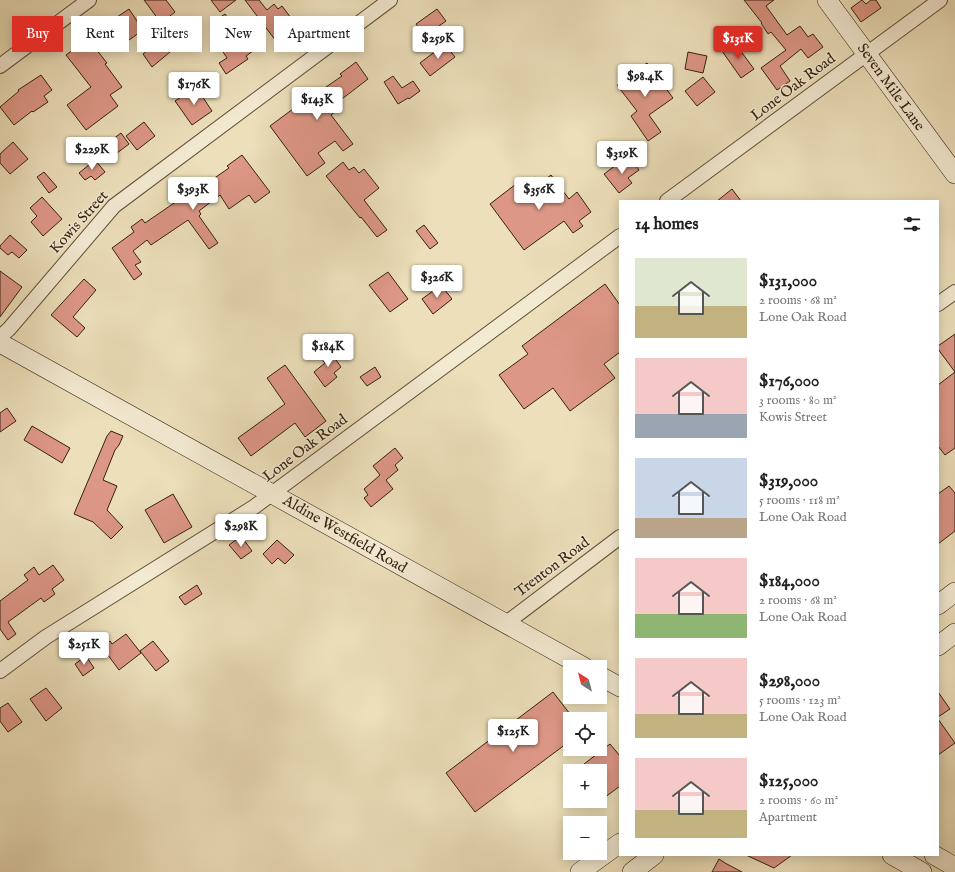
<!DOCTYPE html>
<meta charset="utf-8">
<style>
:root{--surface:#fff;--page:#f6f6f6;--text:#222;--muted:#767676;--accent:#d93025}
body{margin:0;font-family:"IM FELL English",serif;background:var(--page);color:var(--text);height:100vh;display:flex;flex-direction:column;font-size:15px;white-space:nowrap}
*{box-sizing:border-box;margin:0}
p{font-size:13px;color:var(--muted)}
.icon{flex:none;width:22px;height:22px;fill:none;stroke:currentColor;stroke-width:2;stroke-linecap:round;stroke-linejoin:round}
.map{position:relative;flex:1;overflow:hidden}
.sheet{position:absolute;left:619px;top:200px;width:320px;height:656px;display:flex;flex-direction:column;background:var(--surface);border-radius:0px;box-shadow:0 2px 10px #0003}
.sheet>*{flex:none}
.hud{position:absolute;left:12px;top:16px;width:380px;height:36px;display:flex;gap:8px}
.needle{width:26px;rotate:324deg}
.buttons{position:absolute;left:563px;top:660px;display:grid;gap:8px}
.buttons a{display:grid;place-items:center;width:44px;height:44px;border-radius:0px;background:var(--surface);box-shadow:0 2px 10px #0003;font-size:20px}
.price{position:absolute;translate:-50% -34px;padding:0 9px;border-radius:4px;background:#fff;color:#222;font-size:13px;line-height:26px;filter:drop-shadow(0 1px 2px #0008)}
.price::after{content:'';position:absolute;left:50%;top:24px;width:12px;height:9px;margin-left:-6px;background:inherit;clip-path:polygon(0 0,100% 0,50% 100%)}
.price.on{background:var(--accent);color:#fff}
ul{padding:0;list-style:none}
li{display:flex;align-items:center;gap:12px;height:100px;padding:0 16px}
li span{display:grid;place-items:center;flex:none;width:112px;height:80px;border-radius:0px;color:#555}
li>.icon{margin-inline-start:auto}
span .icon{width:48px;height:48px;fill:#fffc;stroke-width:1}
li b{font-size:17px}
h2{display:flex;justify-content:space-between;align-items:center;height:48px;padding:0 16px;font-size:17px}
.pill{padding:0 14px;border-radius:0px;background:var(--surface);box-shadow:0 2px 10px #0003;font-size:14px;line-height:36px}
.pill.on{background:var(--accent);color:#fff}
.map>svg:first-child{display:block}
.building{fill:#dd9786;stroke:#352111}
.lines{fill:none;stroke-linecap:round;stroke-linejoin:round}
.street-casing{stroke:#63503b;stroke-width:16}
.secondary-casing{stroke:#352111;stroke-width:20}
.street{stroke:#f3ead2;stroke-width:14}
.secondary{stroke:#f3ead2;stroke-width:19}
.labels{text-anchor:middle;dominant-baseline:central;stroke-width:3;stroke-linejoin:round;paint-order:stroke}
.street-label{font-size:15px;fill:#352111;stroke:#f3ead2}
</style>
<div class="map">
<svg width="955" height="872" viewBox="0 0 955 872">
<rect width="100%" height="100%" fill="#ecdfba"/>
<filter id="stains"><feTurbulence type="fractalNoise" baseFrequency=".005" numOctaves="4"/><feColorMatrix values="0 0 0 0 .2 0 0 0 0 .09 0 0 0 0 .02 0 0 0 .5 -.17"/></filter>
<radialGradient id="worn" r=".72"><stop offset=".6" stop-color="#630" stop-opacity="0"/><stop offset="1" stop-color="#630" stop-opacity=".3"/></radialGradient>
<g class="building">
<path d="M 144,0 L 166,0 L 175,12 L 161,23 Z"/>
<path d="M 211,0 L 236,0 L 220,12 Z"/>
<path d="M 245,0 L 259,0 L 267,10 L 274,4 L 278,9 L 282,6 L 307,39 L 298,46 L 291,37 L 279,45 Z"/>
<path d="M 744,0 L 774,0 L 766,6 L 787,35 L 800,26 L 808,37 L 813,34 L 823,47 L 808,58 L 801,49 L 780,66 L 790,81 L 777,90 L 761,68 L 786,50 L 771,32 L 768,34 L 761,23 L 762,23 Z"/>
<path d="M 862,0 L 866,4 L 871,0 L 876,0 L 881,8 L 861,22 L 851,8 Z"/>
<path d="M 129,9 L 143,30 L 129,40 L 114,19 Z"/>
<path d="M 437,9 L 446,21 L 425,36 L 416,24 Z"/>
<path d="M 225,14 L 240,36 L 242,34 L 253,51 L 246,56 L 248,59 L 226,74 L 219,63 L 227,58 L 221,49 L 228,44 L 213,22 Z"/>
<path d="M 166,22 L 182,42 L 152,67 L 143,54 L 152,47 L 145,38 Z"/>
<path d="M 88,39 L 107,63 L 105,64 L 122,87 L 110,95 L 118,106 L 86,130 L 67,105 L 91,87 L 66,55 Z"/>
<path d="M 734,42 L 754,69 L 741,78 L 722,51 Z"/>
<path d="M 445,44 L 455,57 L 430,76 L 420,63 Z"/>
<path d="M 688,52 L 707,56 L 703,73 L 685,69 Z"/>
<path d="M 356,62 L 368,79 L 338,102 L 341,107 L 331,115 L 353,144 L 343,151 L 335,141 L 318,153 L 325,163 L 307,176 L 270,126 L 297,106 L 294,102 L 306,93 L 310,98 L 342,76 L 340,74 Z"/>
<path d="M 647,63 L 673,98 L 649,115 L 661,132 L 648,141 L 631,116 L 637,111 L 617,85 Z"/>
<path d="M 41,75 L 52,90 L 44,96 L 48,102 L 33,112 L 32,111 L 14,125 L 0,107 L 19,91 L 18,90 Z"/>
<path d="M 393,76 L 402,88 L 413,81 L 420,91 L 409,99 L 408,98 L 398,104 L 384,82 Z"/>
<path d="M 703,77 L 715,92 L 697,106 L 685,91 Z"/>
<path d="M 196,87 L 212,111 L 192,125 L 175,101 Z"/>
<path d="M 144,122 L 155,136 L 137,150 L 126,136 Z"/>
<path d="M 121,133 L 129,144 L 117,153 L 109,142 Z"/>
<path d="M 13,142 L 28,159 L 10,174 L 0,163 L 0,154 Z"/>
<path d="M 242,155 L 270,192 L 255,203 L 249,195 L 229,209 L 220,195 L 199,211 L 201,214 L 199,216 L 218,243 L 209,249 L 188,220 L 151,245 L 147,240 L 133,251 L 141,262 L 135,265 L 142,274 L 134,280 L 112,248 L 134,232 L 131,227 L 142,219 L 145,223 L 180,199 L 177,195 L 192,184 L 197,190 L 229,168 L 227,166 Z"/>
<path d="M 630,158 L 639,170 L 628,178 L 632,183 L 619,193 L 604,174 L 616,165 L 618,167 Z"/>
<path d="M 95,160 L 105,172 L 95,180 L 91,176 L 85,180 L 79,173 Z"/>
<path d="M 343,162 L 349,170 L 354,167 L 359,173 L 364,169 L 379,188 L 364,200 L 387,230 L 377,237 L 361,217 L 360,218 L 326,176 Z"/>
<path d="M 44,172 L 57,187 L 49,193 L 37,177 Z"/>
<path d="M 551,175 L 569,199 L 577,192 L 591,212 L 579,221 L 583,226 L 573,233 L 564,221 L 524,250 L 490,204 L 520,181 L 529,192 Z"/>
<path d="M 732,189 L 741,201 L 717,201 Z"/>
<path d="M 42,197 L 62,219 L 43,236 L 31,222 L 37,216 L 30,208 Z"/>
<path d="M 424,225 L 438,243 L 430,249 L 416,231 Z"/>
<path d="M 10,235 L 27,250 L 19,258 L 12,252 L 8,255 L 0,248 L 0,246 Z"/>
<path d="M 0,271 L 22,287 L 0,317 Z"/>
<path d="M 388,272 L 408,299 L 390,312 L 369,285 Z"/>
<path d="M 84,279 L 96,290 L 73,317 L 85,328 L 77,337 L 51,315 Z"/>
<path d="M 605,284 L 620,305 L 620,352 L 604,364 L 615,378 L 570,411 L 553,388 L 524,409 L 499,375 L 528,354 L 522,346 Z"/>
<path d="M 441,285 L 452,299 L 433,314 L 422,299 Z"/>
<path d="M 955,334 L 955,448 L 945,455 L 938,446 L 938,385 L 955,372 L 938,349 L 938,346 Z"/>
<path d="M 328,349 L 341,367 L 334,373 L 337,377 L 325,387 L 314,372 L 325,363 L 319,355 Z"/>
<path d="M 285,365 L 326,421 L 305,437 L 295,423 L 251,456 L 238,438 L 285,404 L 267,378 Z"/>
<path d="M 375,367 L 381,377 L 367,386 L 360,377 Z"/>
<path d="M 7,408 L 16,421 L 0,432 L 0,413 Z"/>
<path d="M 32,426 L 70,448 L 62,463 L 24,440 Z"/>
<path d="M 111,431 L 123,436 L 119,445 L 115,450 L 103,480 L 117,486 L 107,510 L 123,527 L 111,539 L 93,522 L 74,514 L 107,436 Z"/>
<path d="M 395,448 L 403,458 L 395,465 L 398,470 L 386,480 L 393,489 L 371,507 L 364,498 L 368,495 L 364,489 L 380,475 L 373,466 Z"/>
<path d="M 949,486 L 955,493 L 955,531 L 938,544 L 938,494 Z"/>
<path d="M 173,494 L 192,527 L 164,543 L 145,510 Z"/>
<path d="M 241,536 L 252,551 L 241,559 L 229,545 Z"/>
<path d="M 277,540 L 294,555 L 285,564 L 278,558 L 272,564 L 263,554 Z"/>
<path d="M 53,565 L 64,580 L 52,589 L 55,594 L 44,602 L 41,598 L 8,622 L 16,634 L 8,640 L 0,629 L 0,601 L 28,580 L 24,575 L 34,567 L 39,575 Z"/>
<path d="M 197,585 L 202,594 L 185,605 L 179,597 Z"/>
<path d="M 126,634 L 141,653 L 119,670 L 102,647 L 110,641 L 112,644 Z"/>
<path d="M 153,641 L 169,661 L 156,671 L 140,651 Z"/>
<path d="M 86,656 L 94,668 L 83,676 L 75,664 Z"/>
<path d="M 46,688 L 62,708 L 46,721 L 30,699 Z"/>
<path d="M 553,692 L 570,714 L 570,741 L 475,812 L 446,773 Z"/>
<path d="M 938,692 L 950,709 L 938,717 Z"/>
<path d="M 8,703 L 22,722 L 8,732 L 0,721 L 0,708 Z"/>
<path d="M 938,719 L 955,743 L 938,755 Z"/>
<path d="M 610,744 L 620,756 L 620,786 L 600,801 L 600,771 L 575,771 Z"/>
<path d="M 746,855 L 792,855 L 774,868 Z"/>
<path d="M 719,859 L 725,863 L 742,872 L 712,872 Z"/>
</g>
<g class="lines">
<defs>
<g id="street">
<path d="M 0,66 L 89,0"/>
<path d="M 667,201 L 940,0"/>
<path d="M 938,304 L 955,292"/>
<path d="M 0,337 L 9,329 L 114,206 L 390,0"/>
<path d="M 505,624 L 620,537"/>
<path d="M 0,671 L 46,637 L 254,507 L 620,236"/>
</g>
<g id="secondary">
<path d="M 827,0 L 955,174"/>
<path d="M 0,343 L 584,667"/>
<path d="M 938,605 L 955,592"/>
<path d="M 938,646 L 955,633"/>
<path d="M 600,676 L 620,687"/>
<path d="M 892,855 L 922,872"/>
<path d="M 934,855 L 955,867"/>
<path d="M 580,872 L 620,843"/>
<path d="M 632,872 L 654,855"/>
</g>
</defs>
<use href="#street" class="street-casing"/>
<use href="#secondary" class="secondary-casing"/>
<use href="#street" class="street"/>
<use href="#secondary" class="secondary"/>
</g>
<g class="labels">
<g class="street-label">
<text transform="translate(793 87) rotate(-37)">Lone Oak Road</text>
<text transform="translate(891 87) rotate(54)">Seven Mile Lane</text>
<text transform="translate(79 222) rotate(-48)">Kowis Street</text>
<text transform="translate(305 448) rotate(-37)">Lone Oak Road</text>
<text transform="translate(345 534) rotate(30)">Aldine Westfield Road</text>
<text transform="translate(552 567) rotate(-37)">Trenton Road</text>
</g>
</g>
<rect width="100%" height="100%" filter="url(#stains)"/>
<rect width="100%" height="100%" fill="url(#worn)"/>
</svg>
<div class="buttons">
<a><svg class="needle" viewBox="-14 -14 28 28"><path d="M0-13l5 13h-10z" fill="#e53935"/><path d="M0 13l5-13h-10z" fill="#767676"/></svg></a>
<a><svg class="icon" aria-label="locate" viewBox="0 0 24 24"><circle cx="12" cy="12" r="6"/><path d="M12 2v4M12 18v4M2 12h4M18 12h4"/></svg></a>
<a>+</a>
<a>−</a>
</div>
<b class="price" style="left:438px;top:60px">$259K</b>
<b class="price on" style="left:738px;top:60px">$131K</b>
<b class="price" style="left:645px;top:98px">$98.4K</b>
<b class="price" style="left:194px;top:106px">$176K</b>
<b class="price" style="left:317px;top:121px">$143K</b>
<b class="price" style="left:92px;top:171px">$229K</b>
<b class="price" style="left:622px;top:175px">$319K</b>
<b class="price" style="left:193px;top:211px">$393K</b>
<b class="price" style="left:539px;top:211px">$356K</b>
<b class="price" style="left:437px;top:299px">$326K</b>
<b class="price" style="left:328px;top:368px">$184K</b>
<b class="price" style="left:241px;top:548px">$298K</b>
<b class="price" style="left:84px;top:666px">$251K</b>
<b class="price" style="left:513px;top:753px">$125K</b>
<div class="hud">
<a class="pill on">Buy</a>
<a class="pill">Rent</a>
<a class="pill">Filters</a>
<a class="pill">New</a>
<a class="pill">Apartment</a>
</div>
<section class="sheet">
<h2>14 homes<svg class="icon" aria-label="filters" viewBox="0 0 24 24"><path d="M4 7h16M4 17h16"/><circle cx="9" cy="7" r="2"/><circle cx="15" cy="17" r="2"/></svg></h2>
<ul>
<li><span style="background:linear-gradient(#dfe7d0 60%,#c2b280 0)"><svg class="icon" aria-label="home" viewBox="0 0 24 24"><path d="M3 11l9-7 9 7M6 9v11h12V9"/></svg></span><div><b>$131,000</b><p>2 rooms · 68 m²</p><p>Lone Oak Road</p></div></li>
<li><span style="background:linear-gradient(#f6c9c9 70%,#9aa5b1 0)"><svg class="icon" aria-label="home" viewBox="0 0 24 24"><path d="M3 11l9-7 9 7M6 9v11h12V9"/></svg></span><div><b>$176,000</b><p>3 rooms · 80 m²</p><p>Kowis Street</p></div></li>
<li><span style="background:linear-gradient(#c9d6e8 75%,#b9a48a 0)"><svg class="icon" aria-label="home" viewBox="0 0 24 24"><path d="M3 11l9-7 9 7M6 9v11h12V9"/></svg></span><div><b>$319,000</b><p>5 rooms · 118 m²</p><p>Lone Oak Road</p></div></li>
<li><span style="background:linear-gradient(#f6c9c9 70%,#8fb573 0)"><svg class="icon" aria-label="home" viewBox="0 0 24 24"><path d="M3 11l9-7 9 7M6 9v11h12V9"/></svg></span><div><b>$184,000</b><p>2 rooms · 68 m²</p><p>Lone Oak Road</p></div></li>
<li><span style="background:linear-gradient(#f6c9c9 70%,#c2b280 0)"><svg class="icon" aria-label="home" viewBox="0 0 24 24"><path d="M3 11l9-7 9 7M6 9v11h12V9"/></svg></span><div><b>$298,000</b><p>5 rooms · 123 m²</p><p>Lone Oak Road</p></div></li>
<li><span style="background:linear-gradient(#f6c9c9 65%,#c2b280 0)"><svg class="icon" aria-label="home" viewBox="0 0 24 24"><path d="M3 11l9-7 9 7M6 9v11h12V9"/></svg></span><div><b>$125,000</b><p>2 rooms · 60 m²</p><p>Apartment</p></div></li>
</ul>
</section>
</div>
